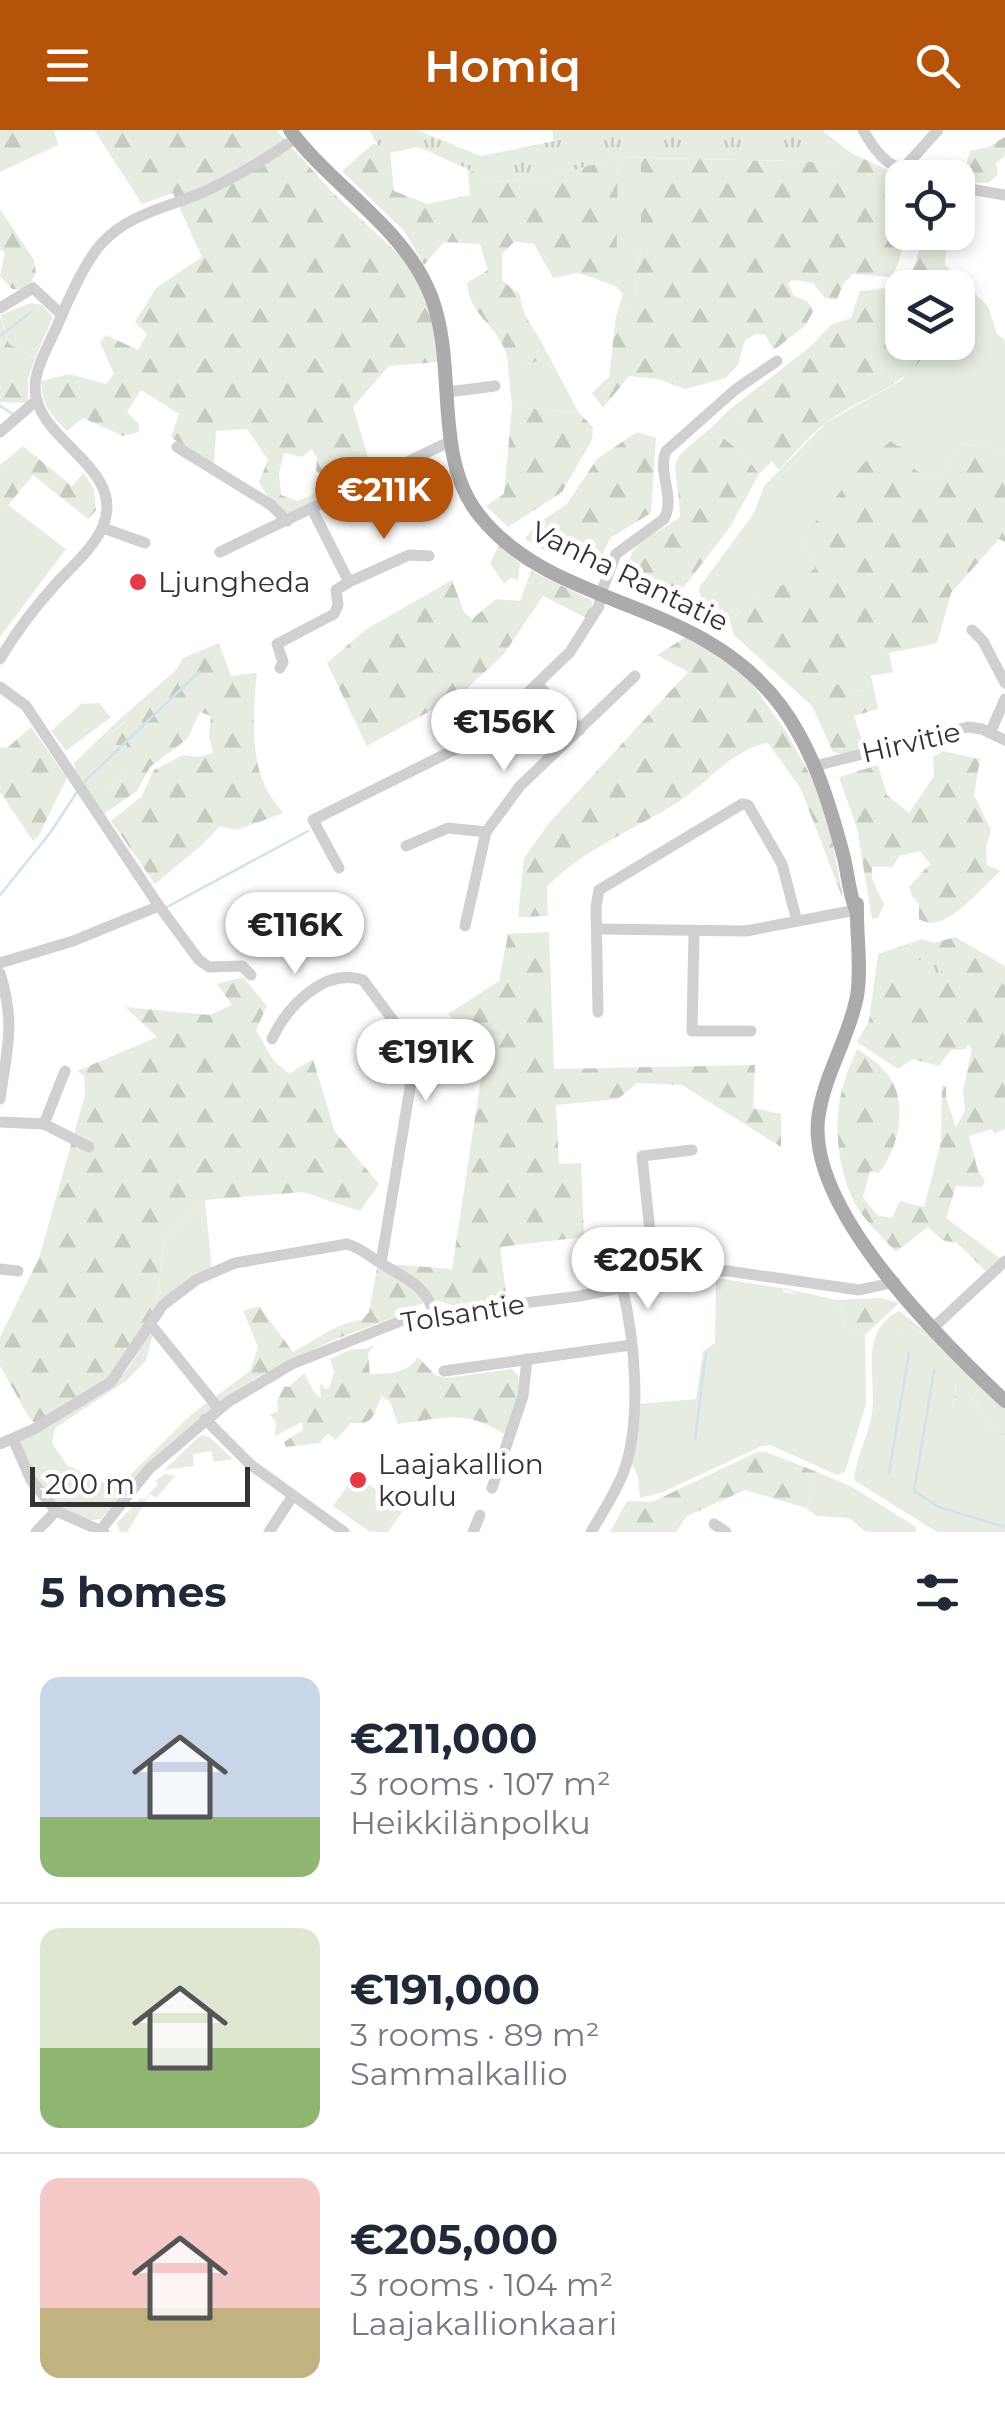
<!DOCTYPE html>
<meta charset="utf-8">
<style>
:root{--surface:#fff;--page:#f6f6f7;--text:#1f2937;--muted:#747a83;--line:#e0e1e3;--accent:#b45309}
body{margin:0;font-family:Montserrat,sans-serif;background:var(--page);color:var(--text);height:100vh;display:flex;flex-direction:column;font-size:38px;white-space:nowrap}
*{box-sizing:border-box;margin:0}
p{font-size:32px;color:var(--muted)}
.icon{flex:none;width:55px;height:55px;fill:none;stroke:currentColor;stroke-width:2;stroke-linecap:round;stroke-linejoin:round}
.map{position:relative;height:1402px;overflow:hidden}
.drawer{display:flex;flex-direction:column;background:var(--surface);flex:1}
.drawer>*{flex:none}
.controls{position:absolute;left:885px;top:30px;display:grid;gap:20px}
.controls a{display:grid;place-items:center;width:90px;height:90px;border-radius:20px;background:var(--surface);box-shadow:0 5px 15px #0003;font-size:50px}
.scale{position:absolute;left:30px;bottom:25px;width:220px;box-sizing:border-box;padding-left:10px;border:5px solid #333;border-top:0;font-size:28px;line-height:35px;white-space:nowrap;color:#333;-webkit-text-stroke:8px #fff;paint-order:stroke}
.price{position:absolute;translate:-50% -85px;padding:0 22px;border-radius:35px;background:#fff;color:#222;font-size:32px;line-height:65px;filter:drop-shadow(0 2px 5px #0008)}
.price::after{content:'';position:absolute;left:50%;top:60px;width:30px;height:22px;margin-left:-15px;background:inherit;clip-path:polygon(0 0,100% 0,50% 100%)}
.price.on{background:var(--accent);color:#fff}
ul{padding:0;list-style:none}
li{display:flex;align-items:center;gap:30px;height:250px;padding:0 40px}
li+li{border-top:2px solid var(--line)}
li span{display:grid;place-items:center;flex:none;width:280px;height:200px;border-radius:20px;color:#555}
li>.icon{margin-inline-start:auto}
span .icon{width:120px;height:120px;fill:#fffc;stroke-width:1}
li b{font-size:42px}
h2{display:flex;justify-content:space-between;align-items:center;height:120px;padding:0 40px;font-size:42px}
header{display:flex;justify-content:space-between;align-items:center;height:130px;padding:0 40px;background:var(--accent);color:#fff;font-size:45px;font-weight:600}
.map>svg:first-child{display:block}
.grass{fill:#e6ecdf}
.forest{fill:url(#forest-firs)}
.park{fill:url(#park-tufts)}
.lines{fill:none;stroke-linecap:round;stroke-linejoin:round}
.stream{stroke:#cfe2ee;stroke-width:2.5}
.minor{stroke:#d0d0d0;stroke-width:11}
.major{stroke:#ababab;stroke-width:14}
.poi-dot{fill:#e63946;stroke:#fff;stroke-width:4}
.labels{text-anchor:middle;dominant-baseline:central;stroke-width:10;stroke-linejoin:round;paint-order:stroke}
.street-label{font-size:28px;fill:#333;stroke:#fff}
.poi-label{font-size:28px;fill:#333;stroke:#fff;text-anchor:start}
</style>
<header><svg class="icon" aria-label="menu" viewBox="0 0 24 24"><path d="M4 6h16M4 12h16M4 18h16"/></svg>Homiq<svg class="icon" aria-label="search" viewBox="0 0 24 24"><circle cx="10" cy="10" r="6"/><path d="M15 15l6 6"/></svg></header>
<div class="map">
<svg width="1005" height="1402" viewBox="0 0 1005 1402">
<defs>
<pattern id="forest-firs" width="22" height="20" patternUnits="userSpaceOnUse" patternTransform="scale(2.5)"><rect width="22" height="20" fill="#e6ecdf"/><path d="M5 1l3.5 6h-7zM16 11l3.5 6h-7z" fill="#c6cbc0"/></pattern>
<pattern id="park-tufts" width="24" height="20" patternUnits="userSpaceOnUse" patternTransform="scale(2.5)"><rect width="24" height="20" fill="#e6ecdf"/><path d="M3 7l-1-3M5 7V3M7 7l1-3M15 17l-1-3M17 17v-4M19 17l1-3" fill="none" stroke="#c6cbc0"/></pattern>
</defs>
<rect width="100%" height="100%" fill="#fff"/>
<g class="grass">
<path d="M 618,27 L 641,28 L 641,118 L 635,143 L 637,169 L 629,181 L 616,186 L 623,164 L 616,156 L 615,139 Z"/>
<path d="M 943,133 L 988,176 L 997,204 L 1005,210 L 1005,320 L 961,314 L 943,343 L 928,349 L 908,334 L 805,410 L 815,438 L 808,446 L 783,457 L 758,464 L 730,491 L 701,469 L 699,458 L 754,383 L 764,356 L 827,292 L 902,250 L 931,213 L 958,212 L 958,158 L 943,157 Z"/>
<path d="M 31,173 L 42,175 L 53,187 L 35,228 L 9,214 L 1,185 Z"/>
<path d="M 545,219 L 579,283 L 512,276 L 507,226 L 526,236 L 542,229 Z"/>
<path d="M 729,280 L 772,331 L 759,344 L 744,325 L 711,298 Z"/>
<path d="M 8,375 L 66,419 L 0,507 L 0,385 Z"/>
<path d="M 849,505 L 889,523 L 893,542 L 871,546 L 866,558 L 854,562 L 836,554 Z"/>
<path d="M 99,573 L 111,587 L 66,621 L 51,601 L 81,574 Z"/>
<path d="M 120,589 L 125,591 L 97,615 L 128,614 L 129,638 L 109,661 L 93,667 L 75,642 L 74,633 Z"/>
<path d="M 205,1070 L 212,1139 L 160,1175 L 157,1171 L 164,1111 Z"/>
<path d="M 716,1148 L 782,1158 L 784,1162 L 834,1171 L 841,1178 L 844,1196 L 865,1205 L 866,1274 L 845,1342 L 837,1345 L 770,1315 L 762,1316 L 663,1362 L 640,1368 L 638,1347 L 631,1332 L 640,1274 L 696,1269 L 703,1221 L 715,1213 Z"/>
<path d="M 899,1181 L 891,1197 L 903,1200 L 925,1218 L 927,1206 L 913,1199 L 912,1191 C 920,1200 924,1197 933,1203 C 958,1219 959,1252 952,1277 L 969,1264 L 989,1295 L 1005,1306 L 1005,1402 L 937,1402 L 854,1350 C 856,1329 866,1310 871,1289 C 879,1251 856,1203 899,1181 Z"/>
<path d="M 156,1192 L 146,1231 L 126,1251 L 55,1298 L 52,1313 L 67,1335 L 113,1357 L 120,1355 L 192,1284 L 250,1241 L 254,1249 L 166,1317 L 101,1389 C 57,1398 32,1345 19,1311 L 114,1253 L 128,1239 Z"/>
<path d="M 201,1305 L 209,1307 L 233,1329 L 214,1332 L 211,1321 L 193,1324 L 194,1336 L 164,1340 Z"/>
<path d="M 817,1342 L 852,1357 L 916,1397 L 916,1402 L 866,1402 L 849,1388 L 817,1386 L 806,1378 Z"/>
<path d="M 165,1344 L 175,1346 L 156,1368 L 150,1364 L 127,1402 L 120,1402 L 117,1393 L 141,1368 L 144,1370 L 158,1354 L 155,1351 Z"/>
<path d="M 355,1345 L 404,1379 L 388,1402 L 370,1402 L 333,1376 Z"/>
</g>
<g class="forest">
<path d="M 0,0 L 54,0 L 58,15 L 0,42 Z"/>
<path d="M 94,0 L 276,0 L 335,65 L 408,133 L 428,171 L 439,232 L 389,236 L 353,277 L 372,340 L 336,357 L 316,341 L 317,328 L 312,319 L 302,327 L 284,323 L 279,343 L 281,365 L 297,371 L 312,365 L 319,357 L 328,365 L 293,385 C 275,381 268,367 259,352 L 268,330 L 247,299 L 216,301 L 214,335 L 197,327 L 171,307 L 179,284 L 141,260 L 127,282 L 139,294 L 139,302 L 123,306 L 83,288 L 67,301 C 50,284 42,275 41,251 L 69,244 L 106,254 L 114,244 L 100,212 L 106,205 L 138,220 L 147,204 L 135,192 L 156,158 L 202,127 L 173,63 L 142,74 Z"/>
<path d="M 1005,7 L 1005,26 L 996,33 L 998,45 L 988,53 L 970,52 L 962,48 L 970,21 L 988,17 Z"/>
<path d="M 374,13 L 390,23 L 394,61 L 428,74 L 470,65 L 468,39 L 497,52 L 558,45 L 618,27 L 616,156 L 578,143 L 553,148 L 534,114 L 515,111 L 502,124 L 502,150 L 520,165 C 522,189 535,197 545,219 L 542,229 L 525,236 L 507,226 C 496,191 470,188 467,153 L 488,140 L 480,114 L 444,112 L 424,135 L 405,102 L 342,41 Z"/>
<path d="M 851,23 L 904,47 C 900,77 911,119 891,147 L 853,144 L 843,154 L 837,170 L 825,168 L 813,153 L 794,150 L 788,153 L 794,166 L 807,171 L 814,180 L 805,196 L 774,220 L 765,205 L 756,204 L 745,210 L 738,235 L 726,248 L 685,259 L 658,249 L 629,246 L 603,278 L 592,263 L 609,247 L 616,186 L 629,181 L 637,168 L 635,143 L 641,118 L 641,28 L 833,32 Z"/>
<path d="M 0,79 L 34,130 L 36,142 L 27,160 L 12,159 L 0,146 L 5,122 L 0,119 Z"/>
<path d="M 920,103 L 944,103 L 947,113 L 943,157 L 902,158 L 902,212 L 931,213 C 912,255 866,265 831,289 C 811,303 795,323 779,340 L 729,280 L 810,217 L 831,195 L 851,188 L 860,161 C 905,158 918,149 920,103 Z"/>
<path d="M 0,185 L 9,214 L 35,228 L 28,249 L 28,273 L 0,272 Z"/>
<path d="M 512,276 L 579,283 L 593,297 L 592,310 L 562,362 L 508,397 L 486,376 L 504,364 Z"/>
<path d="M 711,298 L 744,325 L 759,344 L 730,397 L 677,466 L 660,467 L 629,455 C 620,414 651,408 680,387 C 678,327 660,339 711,298 Z"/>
<path d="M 637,302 L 656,308 L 651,383 L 610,408 L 597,437 L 547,422 L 525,409 L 536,394 L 566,375 L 597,329 Z"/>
<path d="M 891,311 L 897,316 L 909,317 L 908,334 L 928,349 L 943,343 L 961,314 L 1005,320 L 1005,412 L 999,409 L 951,463 L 937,513 L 889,523 L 849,506 L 837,554 L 855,562 L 866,558 L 871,546 L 878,579 L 854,586 L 864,617 L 845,624 L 833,622 L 812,576 L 734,505 L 730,491 C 741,483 750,468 761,463 C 780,454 799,454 815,438 L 805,410 L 807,402 L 864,333 Z"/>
<path d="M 23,316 L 72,356 L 84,343 L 94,359 L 96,380 L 88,389 L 33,345 L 0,385 L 0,335 Z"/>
<path d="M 499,415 L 520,433 L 518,450 L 511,448 L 504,454 L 490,433 Z"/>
<path d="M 531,441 L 591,470 L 593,474 L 586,488 L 543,466 L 503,525 L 461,564 L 367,616 L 327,533 L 365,500 L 452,450 L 464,482 L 472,489 L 496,469 L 520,471 Z"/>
<path d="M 689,505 L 747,547 L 785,600 L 814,652 L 830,699 L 843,769 L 801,659 L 768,613 C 732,619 708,653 678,672 C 634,700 583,719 547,757 L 548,786 L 518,787 L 524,728 L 549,693 L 688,542 L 657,525 Z"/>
<path d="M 219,513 L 231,546 L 257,543 C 253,577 250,624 265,656 C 269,665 277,674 283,683 L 237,700 L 220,696 L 202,715 L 155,754 L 111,691 L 141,667 L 154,640 L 183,625 L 198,627 L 213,623 L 209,606 L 211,586 L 200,582 L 187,609 L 150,637 L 137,661 L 104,684 L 93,667 L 98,660 L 109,661 L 129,638 L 125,630 L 127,615 L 110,615 L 99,622 L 97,615 L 125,592 L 120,589 L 176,540 L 183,528 Z"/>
<path d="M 31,597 L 67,648 L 38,707 L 33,711 L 0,662 L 0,617 L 7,618 Z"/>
<path d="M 943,621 L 980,629 L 974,665 L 991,700 L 986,717 L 987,735 L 1001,741 C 979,758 946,806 919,789 L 919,774 L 912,766 L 909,757 L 930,734 L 920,721 L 899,726 L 893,737 L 872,737 L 872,749 L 884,774 L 878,788 L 872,789 L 857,698 L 839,647 L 878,635 L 887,665 L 909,683 L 934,646 L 933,627 Z"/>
<path d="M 549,802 L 554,939 L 755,935 L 753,978 L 781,984 L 781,1017 L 682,955 L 637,953 L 618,969 L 556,975 L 559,1034 L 581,1033 L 584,1107 L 500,1117 L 507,1170 L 452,1175 L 435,1170 L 417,1175 L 417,1179 L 333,1210 L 254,1249 L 250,1241 L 258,1217 L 243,1181 L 259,1176 L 293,1222 C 320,1208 333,1194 362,1190 L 369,1182 L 378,1133 L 452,1139 L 485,922 L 448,884 L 499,851 L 508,804 Z"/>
<path d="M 955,807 L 1005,836 L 1005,999 L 994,1004 L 992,999 L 969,1006 L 978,1041 L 985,1051 L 982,1057 L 956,1056 L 946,1088 L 1000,1128 L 986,1141 L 957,1113 L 942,1110 L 928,1097 L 896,1122 C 884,1109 869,1095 859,1080 C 839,1050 833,999 841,964 C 844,949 851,933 857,919 C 868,926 880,934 888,945 C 909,974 899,1017 879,1043 L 870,1041 L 863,1067 L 877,1085 L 892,1088 L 900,1071 L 924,1077 L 941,1012 L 942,955 L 946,957 L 946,968 L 956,997 L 965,981 L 963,961 L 972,919 L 968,914 L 966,919 L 951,920 L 939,936 L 913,929 L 898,939 L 857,912 L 869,891 L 878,824 L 922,809 L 934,813 Z"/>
<path d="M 243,847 L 267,876 L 256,900 L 273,930 L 289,944 L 313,929 L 335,1002 L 379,1054 L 360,1081 L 303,1062 L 205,1070 L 164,1111 L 157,1171 L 160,1175 L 113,1246 L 36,1294 L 30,1289 L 0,1236 L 0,1207 L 39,1128 L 85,965 L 84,946 L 77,941 L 157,907 L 125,877 L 210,885 L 232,875 L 217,854 Z"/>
<path d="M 782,1158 L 837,1170 L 881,1168 L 899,1173 L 865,1205 L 844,1196 L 841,1178 L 834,1171 L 825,1176 Z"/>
<path d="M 899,1181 L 912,1191 C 915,1204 923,1204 934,1209 L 935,1218 L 931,1228 L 903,1200 L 890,1197 Z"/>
<path d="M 374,1215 L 368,1224 L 370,1244 C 389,1244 408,1243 418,1227 L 435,1245 L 446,1248 L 512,1239 L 519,1247 C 517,1267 519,1290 504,1304 C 463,1278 443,1289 398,1294 L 390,1272 L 382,1266 C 372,1284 377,1295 351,1293 L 336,1310 L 328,1304 L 319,1313 L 286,1317 L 284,1312 L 303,1300 L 302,1292 L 275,1306 L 276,1292 L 270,1285 L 278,1281 L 277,1271 L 284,1256 L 289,1257 L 304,1243 L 314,1262 L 321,1268 L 320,1253 L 325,1259 L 329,1258 L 334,1242 L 330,1229 L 352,1219 L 365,1219 Z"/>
<path d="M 950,1220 L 1005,1275 L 1005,1306 L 989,1295 L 970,1265 L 966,1277 L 957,1281 L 952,1277 C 958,1255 958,1249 942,1233 Z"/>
<path d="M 757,1322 L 766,1322 L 817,1342 L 806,1378 L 745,1360 L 687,1386 L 676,1402 L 610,1402 L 627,1371 L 652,1372 Z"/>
</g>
<g class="park">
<path d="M 369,0 L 417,0 L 481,26 L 554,11 L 552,0 L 822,0 L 851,23 L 833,32 L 618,27 L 558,45 L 497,52 L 418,17 L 390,23 L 381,20 Z"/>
<path d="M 937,826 L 943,845 L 913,854 L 902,834 Z"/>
</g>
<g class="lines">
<g class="stream">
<path d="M 0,206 L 31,182"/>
<path d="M 0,276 L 13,284"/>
<path d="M 85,651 L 199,542"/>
<path d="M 0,765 L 50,703 L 77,662"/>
<path d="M 167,777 L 308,701"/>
<path d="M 934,1241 L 914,1361 L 939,1377 L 1005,1397"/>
<path d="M 695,1309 L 706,1223"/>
<path d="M 889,1343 L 909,1223"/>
</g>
<g class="minor">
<path d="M 863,0 C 881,32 891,37 924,48"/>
<path d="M 902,40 L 938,0"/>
<path d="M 958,57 L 1005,65"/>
<path d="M 0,178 L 33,158 L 62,185"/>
<path d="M 448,262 L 495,256"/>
<path d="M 0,302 L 37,270"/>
<path d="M 177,317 L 271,375 L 287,391"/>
<path d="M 103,398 L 145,413"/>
<path d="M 220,422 L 451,311"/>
<path d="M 349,452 L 409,425 L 429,426"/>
<path d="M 972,500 L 983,511 L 1005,553"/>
<path d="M 0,529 C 16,502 34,478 55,455 C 70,438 94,418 103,396 C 127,337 35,311 35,258 C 35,237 50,213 58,194 C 67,172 86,130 102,113 C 130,82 175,76 210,59 C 241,44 269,27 296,8"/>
<path d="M 280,538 L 283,532 L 277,514 L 334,484 L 338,475 L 336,460 L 349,452 L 312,379"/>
<path d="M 538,555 L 580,600"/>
<path d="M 0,557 L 26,576 L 159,776 L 199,830 L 209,837 L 242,836 L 251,845"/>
<path d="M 990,603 L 1005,569"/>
<path d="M 815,636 L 968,597 L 982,599 L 1005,610"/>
<path d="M 406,716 L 448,698 L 486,702"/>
<path d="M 339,738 L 313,690 L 478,608 L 490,599 L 570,522 L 599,476 L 601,463 L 616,424 L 664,389 C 676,367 657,343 666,321 L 736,259 L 777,231"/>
<path d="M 465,796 L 486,702 L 520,656 L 635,546"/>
<path d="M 598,799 L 746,801 L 856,780"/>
<path d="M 694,801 L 692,901 L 751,901"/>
<path d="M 0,833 L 73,811 L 159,776"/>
<path d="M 0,843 C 16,895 7,918 0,969"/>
<path d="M 598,882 L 596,777 L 599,760 L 742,674 L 748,675 L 782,734 L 797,791"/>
<path d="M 272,909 C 287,877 324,837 363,850 L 404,905 L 414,934 L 381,1133"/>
<path d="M 0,992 L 44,994 L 65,941"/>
<path d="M 44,994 L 89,1017"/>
<path d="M 0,1139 L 18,1141"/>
<path d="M 655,1149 L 642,1026 L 692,1020"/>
<path d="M 151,1195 L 219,1279"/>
<path d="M 934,1197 L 1005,1131"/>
<path d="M 444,1241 L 631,1215"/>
<path d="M 205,1289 L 251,1335 L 344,1402"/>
<path d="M 13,1309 L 31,1350 L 56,1381 L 104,1402"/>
<path d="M 0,1314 L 34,1299 L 111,1252 L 163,1175 L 196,1150 L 235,1133 L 347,1114 C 361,1118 369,1126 382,1134 C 403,1147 428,1156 433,1183"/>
<path d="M 492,1358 L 523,1266 L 527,1229"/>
<path d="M 714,1394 L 726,1402"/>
<path d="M 36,1402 L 56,1381"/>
<path d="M 99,1402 L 149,1339 L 228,1272 L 292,1234 L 411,1187 L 580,1166 L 701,1141 L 728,1141 L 859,1160 L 895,1152"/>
<path d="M 269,1402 L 292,1367"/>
<path d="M 473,1402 L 480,1385"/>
<path d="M 591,1402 C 603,1382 616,1362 624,1341 C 642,1290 635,1209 622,1157"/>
</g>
<g class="major">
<path d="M 290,0 C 332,57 405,98 431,166 C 458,235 432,326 479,385 C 556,482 698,465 781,576 C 814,621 830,675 844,728 C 848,745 849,763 856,780"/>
<path d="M 857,774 C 856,805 862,835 857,866 C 849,909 823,946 818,990 C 809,1082 942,1212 1005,1271"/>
</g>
</g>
<g class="poi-dot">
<circle cx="138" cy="452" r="10"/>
<circle cx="358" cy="1350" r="10"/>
</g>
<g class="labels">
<g class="street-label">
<text transform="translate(630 446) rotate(26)">Vanha Rantatie</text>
<text transform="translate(911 612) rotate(-13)">Hirvitie</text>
<text transform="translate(463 1183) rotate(-9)">Tolsantie</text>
</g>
<g class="poi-label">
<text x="158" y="452">Ljungheda</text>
<text x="378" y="1334">Laajakallion<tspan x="378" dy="32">koulu</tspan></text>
</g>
</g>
</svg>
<div class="controls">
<a><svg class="icon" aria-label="locate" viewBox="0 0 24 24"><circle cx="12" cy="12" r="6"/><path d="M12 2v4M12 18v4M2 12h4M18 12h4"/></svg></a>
<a><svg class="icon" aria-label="layers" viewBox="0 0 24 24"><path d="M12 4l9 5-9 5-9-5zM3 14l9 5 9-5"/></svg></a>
</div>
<div class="scale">200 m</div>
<b class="price on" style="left:384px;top:412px">€211K</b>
<b class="price" style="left:504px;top:644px">€156K</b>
<b class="price" style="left:295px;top:847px">€116K</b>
<b class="price" style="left:426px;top:974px">€191K</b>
<b class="price" style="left:648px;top:1182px">€205K</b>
</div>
<section class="drawer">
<h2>5 homes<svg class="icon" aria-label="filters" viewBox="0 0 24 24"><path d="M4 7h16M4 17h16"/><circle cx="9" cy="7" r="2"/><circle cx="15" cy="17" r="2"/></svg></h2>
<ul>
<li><span style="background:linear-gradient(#c9d6e8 70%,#8fb573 0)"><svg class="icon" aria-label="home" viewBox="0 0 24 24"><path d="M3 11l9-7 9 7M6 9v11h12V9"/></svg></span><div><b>€211,000</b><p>3 rooms · 107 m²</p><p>Heikkilänpolku</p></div></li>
<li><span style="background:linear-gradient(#dfe7d0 60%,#8fb573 0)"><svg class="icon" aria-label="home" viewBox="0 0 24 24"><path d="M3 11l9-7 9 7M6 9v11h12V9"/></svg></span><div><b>€191,000</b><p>3 rooms · 89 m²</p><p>Sammalkallio</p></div></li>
<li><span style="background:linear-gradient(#f6c9c9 65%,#c2b280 0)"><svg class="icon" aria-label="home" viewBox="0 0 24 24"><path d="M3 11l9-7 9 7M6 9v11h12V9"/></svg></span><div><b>€205,000</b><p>3 rooms · 104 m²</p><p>Laajakallionkaari</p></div></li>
</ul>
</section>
